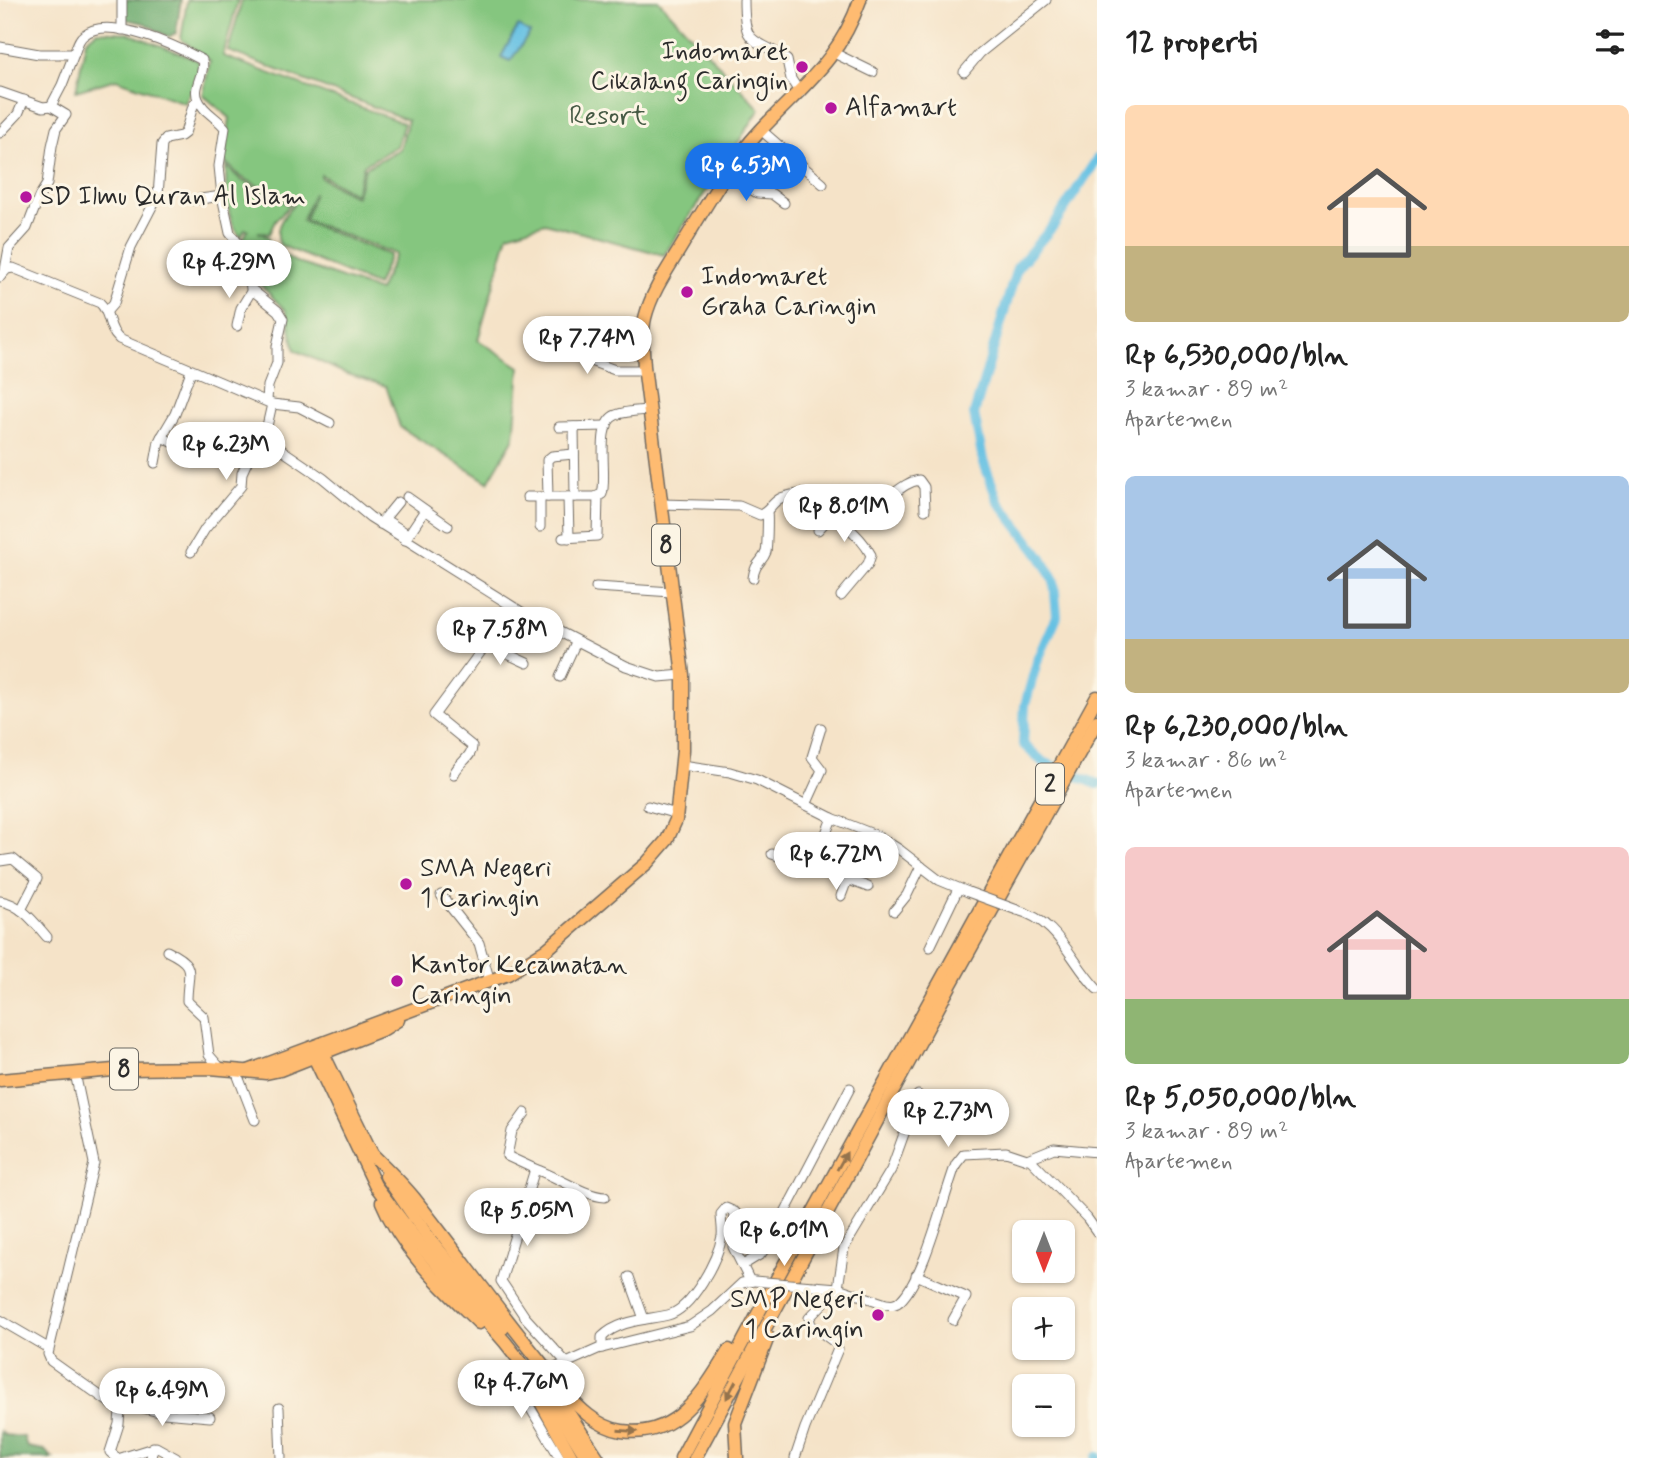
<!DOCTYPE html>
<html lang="id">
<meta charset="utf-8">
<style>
:root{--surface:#fff;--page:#f2f2f2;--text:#222;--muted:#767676;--accent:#1a73e8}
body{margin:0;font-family:Mynerve,sans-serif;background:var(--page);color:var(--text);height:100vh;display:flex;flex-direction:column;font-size:26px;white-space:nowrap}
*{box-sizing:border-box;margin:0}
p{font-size:23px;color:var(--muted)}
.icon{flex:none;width:38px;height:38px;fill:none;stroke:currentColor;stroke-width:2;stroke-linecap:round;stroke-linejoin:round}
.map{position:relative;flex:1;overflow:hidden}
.details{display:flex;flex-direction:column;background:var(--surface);width:560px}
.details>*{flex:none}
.needle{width:46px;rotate:180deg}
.fabs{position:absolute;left:1012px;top:1220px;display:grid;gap:14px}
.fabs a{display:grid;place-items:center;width:63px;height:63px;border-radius:10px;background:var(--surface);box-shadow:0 2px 5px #0004;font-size:35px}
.price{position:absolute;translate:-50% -60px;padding:0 16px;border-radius:24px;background:#fff;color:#222;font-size:23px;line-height:46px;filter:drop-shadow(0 2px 4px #0008)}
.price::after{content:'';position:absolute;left:50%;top:42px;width:21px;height:16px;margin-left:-10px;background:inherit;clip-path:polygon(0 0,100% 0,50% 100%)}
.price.current{background:var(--accent);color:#fff}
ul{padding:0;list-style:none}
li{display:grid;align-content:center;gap:14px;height:371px;padding:0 28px}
li span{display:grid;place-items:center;height:217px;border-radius:10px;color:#555}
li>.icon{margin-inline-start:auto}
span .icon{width:126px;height:126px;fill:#fffc;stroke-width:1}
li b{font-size:30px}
h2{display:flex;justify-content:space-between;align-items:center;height:84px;padding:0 28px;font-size:30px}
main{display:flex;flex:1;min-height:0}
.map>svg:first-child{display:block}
.green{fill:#85c67f;stroke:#587855;stroke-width:2}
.forest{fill:#6cab6e;stroke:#4c6b4c;stroke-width:2}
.water{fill:#66c1e3;stroke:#487687;stroke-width:2}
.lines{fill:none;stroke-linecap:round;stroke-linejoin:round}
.river{stroke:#66c1e3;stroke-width:10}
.minor-casing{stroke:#726b62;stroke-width:11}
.highway-casing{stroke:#726b62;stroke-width:15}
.minor{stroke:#fff;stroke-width:9}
.highway{stroke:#febb71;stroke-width:12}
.minor-bridge-casing{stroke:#726b62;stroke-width:11;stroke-linecap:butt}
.minor-bridge{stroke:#fff;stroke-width:9}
.oneway{fill:#94734e}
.poi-dot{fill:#b5179e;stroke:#fcf5e5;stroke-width:2.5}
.labels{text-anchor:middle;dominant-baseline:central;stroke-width:6;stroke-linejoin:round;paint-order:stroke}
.shield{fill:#fcf5e5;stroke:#6a6863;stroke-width:2}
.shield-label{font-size:24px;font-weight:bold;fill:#2b2b2b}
.poi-label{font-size:26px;fill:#2b2b2b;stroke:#fcf5e5;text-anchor:start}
.park-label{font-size:26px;fill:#465a44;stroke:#fcf5e5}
</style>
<main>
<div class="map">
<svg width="1097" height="1458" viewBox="0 0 1097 1458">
<rect width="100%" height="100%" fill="#fcf5e5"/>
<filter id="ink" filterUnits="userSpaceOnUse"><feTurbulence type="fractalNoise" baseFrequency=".0143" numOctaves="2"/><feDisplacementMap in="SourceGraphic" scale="14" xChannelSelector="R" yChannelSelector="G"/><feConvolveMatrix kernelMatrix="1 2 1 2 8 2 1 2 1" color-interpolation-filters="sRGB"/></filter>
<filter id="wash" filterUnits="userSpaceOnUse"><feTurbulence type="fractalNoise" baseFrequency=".00686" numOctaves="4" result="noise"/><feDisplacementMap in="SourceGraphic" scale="28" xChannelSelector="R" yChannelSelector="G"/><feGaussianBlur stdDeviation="1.57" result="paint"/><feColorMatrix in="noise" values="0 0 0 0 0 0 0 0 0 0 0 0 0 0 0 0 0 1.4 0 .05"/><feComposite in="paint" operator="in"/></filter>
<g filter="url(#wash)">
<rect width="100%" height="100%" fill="#f5e3c8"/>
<g class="green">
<path d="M 187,0 L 238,0 L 223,56 L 404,123 L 397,146 L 364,165 L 355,194 L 321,175 L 321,178 L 356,197 L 365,168 L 400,149 L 408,120 L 228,51 L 242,0 L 658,0 L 760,109 L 664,255 L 545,223 L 508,234 L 478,340 L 520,367 L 514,438 L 488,482 L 400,427 L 386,386 L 344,373 L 295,350 L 286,311 L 256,280 L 243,240 L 248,230 L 245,229 L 241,237 C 225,220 226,189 226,166 L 241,180 L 290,205 L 275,221 L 269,234 L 258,232 L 268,237 L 271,247 L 296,262 L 379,291 L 396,254 L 305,220 L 314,193 L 302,221 L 390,255 L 377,286 L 280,245 C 273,228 283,217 294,204 L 241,177 L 224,161 L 230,118 L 203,95 L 210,61 L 181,39 Z"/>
<path d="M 97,31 L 128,33 L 198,60 L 200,71 L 185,103 L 116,79 L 76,91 L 86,40 Z"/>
</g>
<g class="forest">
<path d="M 121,0 L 181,0 L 176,33 L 169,37 L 144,23 L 124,19 Z"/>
<path d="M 0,1431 L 5,1435 L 24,1437 L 27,1447 L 44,1450 L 53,1458 L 0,1458 Z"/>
</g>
<path class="water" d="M 518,26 L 530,33 L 510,61 L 501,57 Z"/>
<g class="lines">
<g class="river">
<path d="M 1097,159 L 1053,226 L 1017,268 L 974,414 L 983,460 L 998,501 L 1041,557 L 1054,581 L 1057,616 L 1037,662 L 1025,705 L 1023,744 L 1043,762 L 1097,784"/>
<path d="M 1096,1458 L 1097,1457"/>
</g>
</g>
</g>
<g filter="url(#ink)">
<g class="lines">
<defs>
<g id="minor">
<path d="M 744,0 C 744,50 754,35 787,60 L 791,79 L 800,93"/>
<path d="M 122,30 L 122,0"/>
<path d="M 0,47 L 39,54 L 74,54 C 77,47 78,39 84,35 C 108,14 178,47 202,60 C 206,73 192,86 198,99 C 203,112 217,117 225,128 L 219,166 L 222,196 L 230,233 L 247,254 L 251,289 L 278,311 L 283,319 L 277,346 L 277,363 L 268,386 L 267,401"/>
<path d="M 834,53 L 873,72"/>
<path d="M 964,72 L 980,53 L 1046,0"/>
<path d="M 0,92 L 43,107 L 51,106 L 62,85 L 74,54"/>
<path d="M 761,130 L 823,184"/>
<path d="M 0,133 L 18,114 L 24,100"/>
<path d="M 727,174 L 757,193 L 772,194 L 784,203"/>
<path d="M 193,200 L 222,196"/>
<path d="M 5,270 L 9,248 L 27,228 L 39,197 L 47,184 L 52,146 L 56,129 L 66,115 L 51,106"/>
<path d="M 0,277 L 7,269 L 13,268 L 100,303 C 111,313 107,328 119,339 L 272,404 L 265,435 L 267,440 L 323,478 L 370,517 L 523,613 L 626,666 L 659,677 L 683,675"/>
<path d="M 107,311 L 114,303 L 131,247 L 158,195 L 162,144 L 166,139 L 181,136 L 185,133 L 193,106 L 198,100"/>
<path d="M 237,326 L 241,308 L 252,290"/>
<path d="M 536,341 L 615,370 L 645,370"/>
<path d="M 272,404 L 299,407 L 330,423"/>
<path d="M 559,427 L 607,426"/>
<path d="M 574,427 L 575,497"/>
<path d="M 161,437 L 172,442"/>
<path d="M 155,463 L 159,441 L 175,414 L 191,371"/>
<path d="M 823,496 C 834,521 859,531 871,555 L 868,564 L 841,596"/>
<path d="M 407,497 L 448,526"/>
<path d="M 527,497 L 540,497"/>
<path d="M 548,497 L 547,460 L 552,456 L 574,454"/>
<path d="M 568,497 L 569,538"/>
<path d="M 661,504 L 739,506 L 760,515 C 769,512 772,502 781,498 C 812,486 844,505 874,505 C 891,500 901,483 919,480 L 924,487 L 925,510"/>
<path d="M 389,522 L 406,533"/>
<path d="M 380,524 L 398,502"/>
<path d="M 540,527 L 540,497 L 595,497 L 602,494 C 608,476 594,423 616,415 C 626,411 639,411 649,410"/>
<path d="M 818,530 L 833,514"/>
<path d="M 563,538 L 597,536 L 598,496"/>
<path d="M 405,540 L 425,510"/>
<path d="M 191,552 L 205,529 L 241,486 L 242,473 L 257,440 L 265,439"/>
<path d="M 753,578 C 755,562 762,563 766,552 C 767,548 768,516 767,512"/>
<path d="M 596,587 L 672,592"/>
<path d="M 486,644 L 527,663"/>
<path d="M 560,677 L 576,642"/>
<path d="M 682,765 L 730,772 L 757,780 L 832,818 L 878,836 L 900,850 L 939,880 L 968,892"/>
<path d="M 454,774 C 458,763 473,757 472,746 L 434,715 L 513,608"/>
<path d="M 806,805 L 822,770 L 812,757 L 821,728"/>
<path d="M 648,806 L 677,814"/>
<path d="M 772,854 L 813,867 L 832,818"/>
<path d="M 0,861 L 13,859 L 37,879 L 21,910"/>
<path d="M 813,867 L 868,887"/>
<path d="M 441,895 L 479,943 L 490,982"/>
<path d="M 841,896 L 847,880"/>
<path d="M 0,901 C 21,904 34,922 47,937"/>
<path d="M 1017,910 C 1059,921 1070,961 1097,989"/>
<path d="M 894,911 L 907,895 L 921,866"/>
<path d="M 930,947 L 958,889"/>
<path d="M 167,951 C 198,966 187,971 187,1001 L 204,1017 L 209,1055 L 222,1070"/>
<path d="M 236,1071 L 255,1120"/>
<path d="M 75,1073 L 94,1163 L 48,1354 L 51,1361 L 120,1410 L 119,1424 L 110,1452 L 117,1458"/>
<path d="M 525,1113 L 512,1131 L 507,1156 L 535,1169"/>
<path d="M 1030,1159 L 1087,1218 L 1097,1232"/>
<path d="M 743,1265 L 761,1254 L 770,1241 L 850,1088"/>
<path d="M 916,1275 L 966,1297 L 953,1320"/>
<path d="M 629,1277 L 644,1319"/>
<path d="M 813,1286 L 838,1288 L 886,1304 C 892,1305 896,1305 901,1300 C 925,1276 943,1198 956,1164 L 964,1154 L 1006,1152 L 1027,1159 L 1054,1148 L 1097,1152"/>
<path d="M 0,1320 L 48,1348"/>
<path d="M 602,1348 L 602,1337 C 619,1320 646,1320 668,1315 C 692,1309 718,1259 722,1236 C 723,1229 721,1221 721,1214 L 726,1208 L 735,1212 L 733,1247 L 750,1281"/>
<path d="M 566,1362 L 525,1317 L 501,1281 L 535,1169 C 556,1176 585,1196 605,1197"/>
<path d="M 555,1368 L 598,1349 L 690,1326 L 712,1311 L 742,1283 L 754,1281"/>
<path d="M 528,1387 L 524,1391 L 525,1399 L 560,1458"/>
<path d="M 111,1403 L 119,1402 L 163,1413 L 210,1417"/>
<path d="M 279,1408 L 281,1458"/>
<path d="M 121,1458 L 156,1447 L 176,1458"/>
<path d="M 151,1458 L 153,1447"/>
<path d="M 795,1458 L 805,1428 L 838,1349 L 837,1344 L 811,1325 L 809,1318 L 838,1288 L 844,1248 L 891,1170 L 918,1095"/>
</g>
<g id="highway">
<path d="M 319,1045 L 374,1158"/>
<path d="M 315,1059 L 375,1185 L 421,1246 L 505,1342 L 553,1403 L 587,1458"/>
<path d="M 248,1071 L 508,974 L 546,950 L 647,863 L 667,840 L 676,820 L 683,750 L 683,675 L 644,366 C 643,350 641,334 645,318 C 652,290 670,266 684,242 C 707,204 730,163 760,131 C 802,86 839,61 860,0"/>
<path d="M 0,1080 L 125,1069 L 210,1068 L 266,1073 L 280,1070 L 384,1029 L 398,1020"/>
<path d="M 370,1152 C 385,1167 401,1182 414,1198 C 455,1250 494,1304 535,1355 C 552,1376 568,1399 588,1415 C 598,1423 609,1429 622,1431 C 677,1439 704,1391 729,1350"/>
<path d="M 386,1176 L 429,1238 L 503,1328"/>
<path d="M 382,1202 C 402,1251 442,1287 479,1323"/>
<path d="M 533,1388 L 572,1458"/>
<path d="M 552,1388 L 598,1458"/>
<path d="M 681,1458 L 783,1267 L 1097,697"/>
<path d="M 695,1458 L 951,984 L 1097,721"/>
<path d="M 737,1458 L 735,1423 L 768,1337"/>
</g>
</defs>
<use href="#minor" class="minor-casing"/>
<use href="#highway" class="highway-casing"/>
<use href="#minor" class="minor"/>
<use href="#highway" class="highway"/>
<defs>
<g id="minor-bridge">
<path d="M 968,892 L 1017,910"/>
<path d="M 754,1281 L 813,1286"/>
</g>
</defs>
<use href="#minor-bridge" class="minor-bridge-casing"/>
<use href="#minor-bridge" class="minor-bridge"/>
</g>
<defs><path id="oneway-solid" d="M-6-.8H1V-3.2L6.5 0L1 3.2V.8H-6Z" transform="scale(1.75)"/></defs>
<g class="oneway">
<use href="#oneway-solid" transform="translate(842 1161) rotate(-61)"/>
<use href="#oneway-solid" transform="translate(731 1390) rotate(118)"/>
<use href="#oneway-solid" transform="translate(628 1431) rotate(4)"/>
</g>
</g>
<g class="poi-dot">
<circle cx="802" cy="67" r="7"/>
<circle cx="831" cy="108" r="7"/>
<circle cx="26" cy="197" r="7"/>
<circle cx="687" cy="292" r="7"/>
<circle cx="406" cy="884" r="7"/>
<circle cx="397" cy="981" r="7"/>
<circle cx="878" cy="1315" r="7"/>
</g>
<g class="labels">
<g class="shield">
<rect x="652" y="524.5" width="28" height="41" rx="5"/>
<rect x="1036" y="763.5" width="28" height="41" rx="5"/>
<rect x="110" y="1048.5" width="28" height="41" rx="5"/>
</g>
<g class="shield-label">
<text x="666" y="545">8</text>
<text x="1050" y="784">2</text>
<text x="124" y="1069">8</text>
</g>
<g class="poi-label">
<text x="788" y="52" text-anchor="end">Indomaret<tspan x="788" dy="30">Cikalang Caringin</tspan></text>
<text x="845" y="108">Alfamart</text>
<text x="40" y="197">SD Ilmu Quran Al Islam</text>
<text x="701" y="277">Indomaret<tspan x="701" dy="30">Graha Caringin</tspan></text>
<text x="420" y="869">SMA Negeri<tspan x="420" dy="30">1 Caringin</tspan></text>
<text x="411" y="966">Kantor Kecamatan<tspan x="411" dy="30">Caringin</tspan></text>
<text x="864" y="1300" text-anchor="end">SMP Negeri<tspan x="864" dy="30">1 Caringin</tspan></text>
</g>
<g class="park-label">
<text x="608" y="117">Resort</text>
</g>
</g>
</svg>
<div class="fabs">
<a><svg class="needle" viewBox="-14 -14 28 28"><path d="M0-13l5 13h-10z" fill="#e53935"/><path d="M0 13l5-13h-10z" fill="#767676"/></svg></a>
<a>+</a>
<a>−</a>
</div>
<b class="price current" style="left:746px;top:203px">Rp 6.53M</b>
<b class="price" style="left:229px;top:300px">Rp 4.29M</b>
<b class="price" style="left:587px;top:376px">Rp 7.74M</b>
<b class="price" style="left:226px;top:482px">Rp 6.23M</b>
<b class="price" style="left:844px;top:544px">Rp 8.01M</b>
<b class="price" style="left:500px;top:667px">Rp 7.58M</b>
<b class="price" style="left:836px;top:892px">Rp 6.72M</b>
<b class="price" style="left:948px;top:1149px">Rp 2.73M</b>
<b class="price" style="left:527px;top:1248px">Rp 5.05M</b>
<b class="price" style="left:784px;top:1268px">Rp 6.01M</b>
<b class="price" style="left:521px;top:1420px">Rp 4.76M</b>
<b class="price" style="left:162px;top:1428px">Rp 6.49M</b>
</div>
<section class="details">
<h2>12 properti<svg class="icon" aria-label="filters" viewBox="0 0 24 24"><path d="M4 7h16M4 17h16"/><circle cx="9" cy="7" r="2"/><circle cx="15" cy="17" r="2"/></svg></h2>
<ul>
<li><span style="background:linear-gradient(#ffd9b3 65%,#c2b280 0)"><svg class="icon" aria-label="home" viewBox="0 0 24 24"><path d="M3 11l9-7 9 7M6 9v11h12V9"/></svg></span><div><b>Rp 6,530,000/bln</b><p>3 kamar · 89 m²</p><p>Apartemen</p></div></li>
<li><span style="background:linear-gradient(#a9c7e8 75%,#c2b280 0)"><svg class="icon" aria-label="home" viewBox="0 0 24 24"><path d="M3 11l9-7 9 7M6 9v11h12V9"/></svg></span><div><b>Rp 6,230,000/bln</b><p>3 kamar · 86 m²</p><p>Apartemen</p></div></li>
<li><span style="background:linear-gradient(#f6c9c9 70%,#8fb573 0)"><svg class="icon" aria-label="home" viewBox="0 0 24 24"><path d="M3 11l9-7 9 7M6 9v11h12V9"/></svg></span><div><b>Rp 5,050,000/bln</b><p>3 kamar · 89 m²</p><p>Apartemen</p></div></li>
</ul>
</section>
</main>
